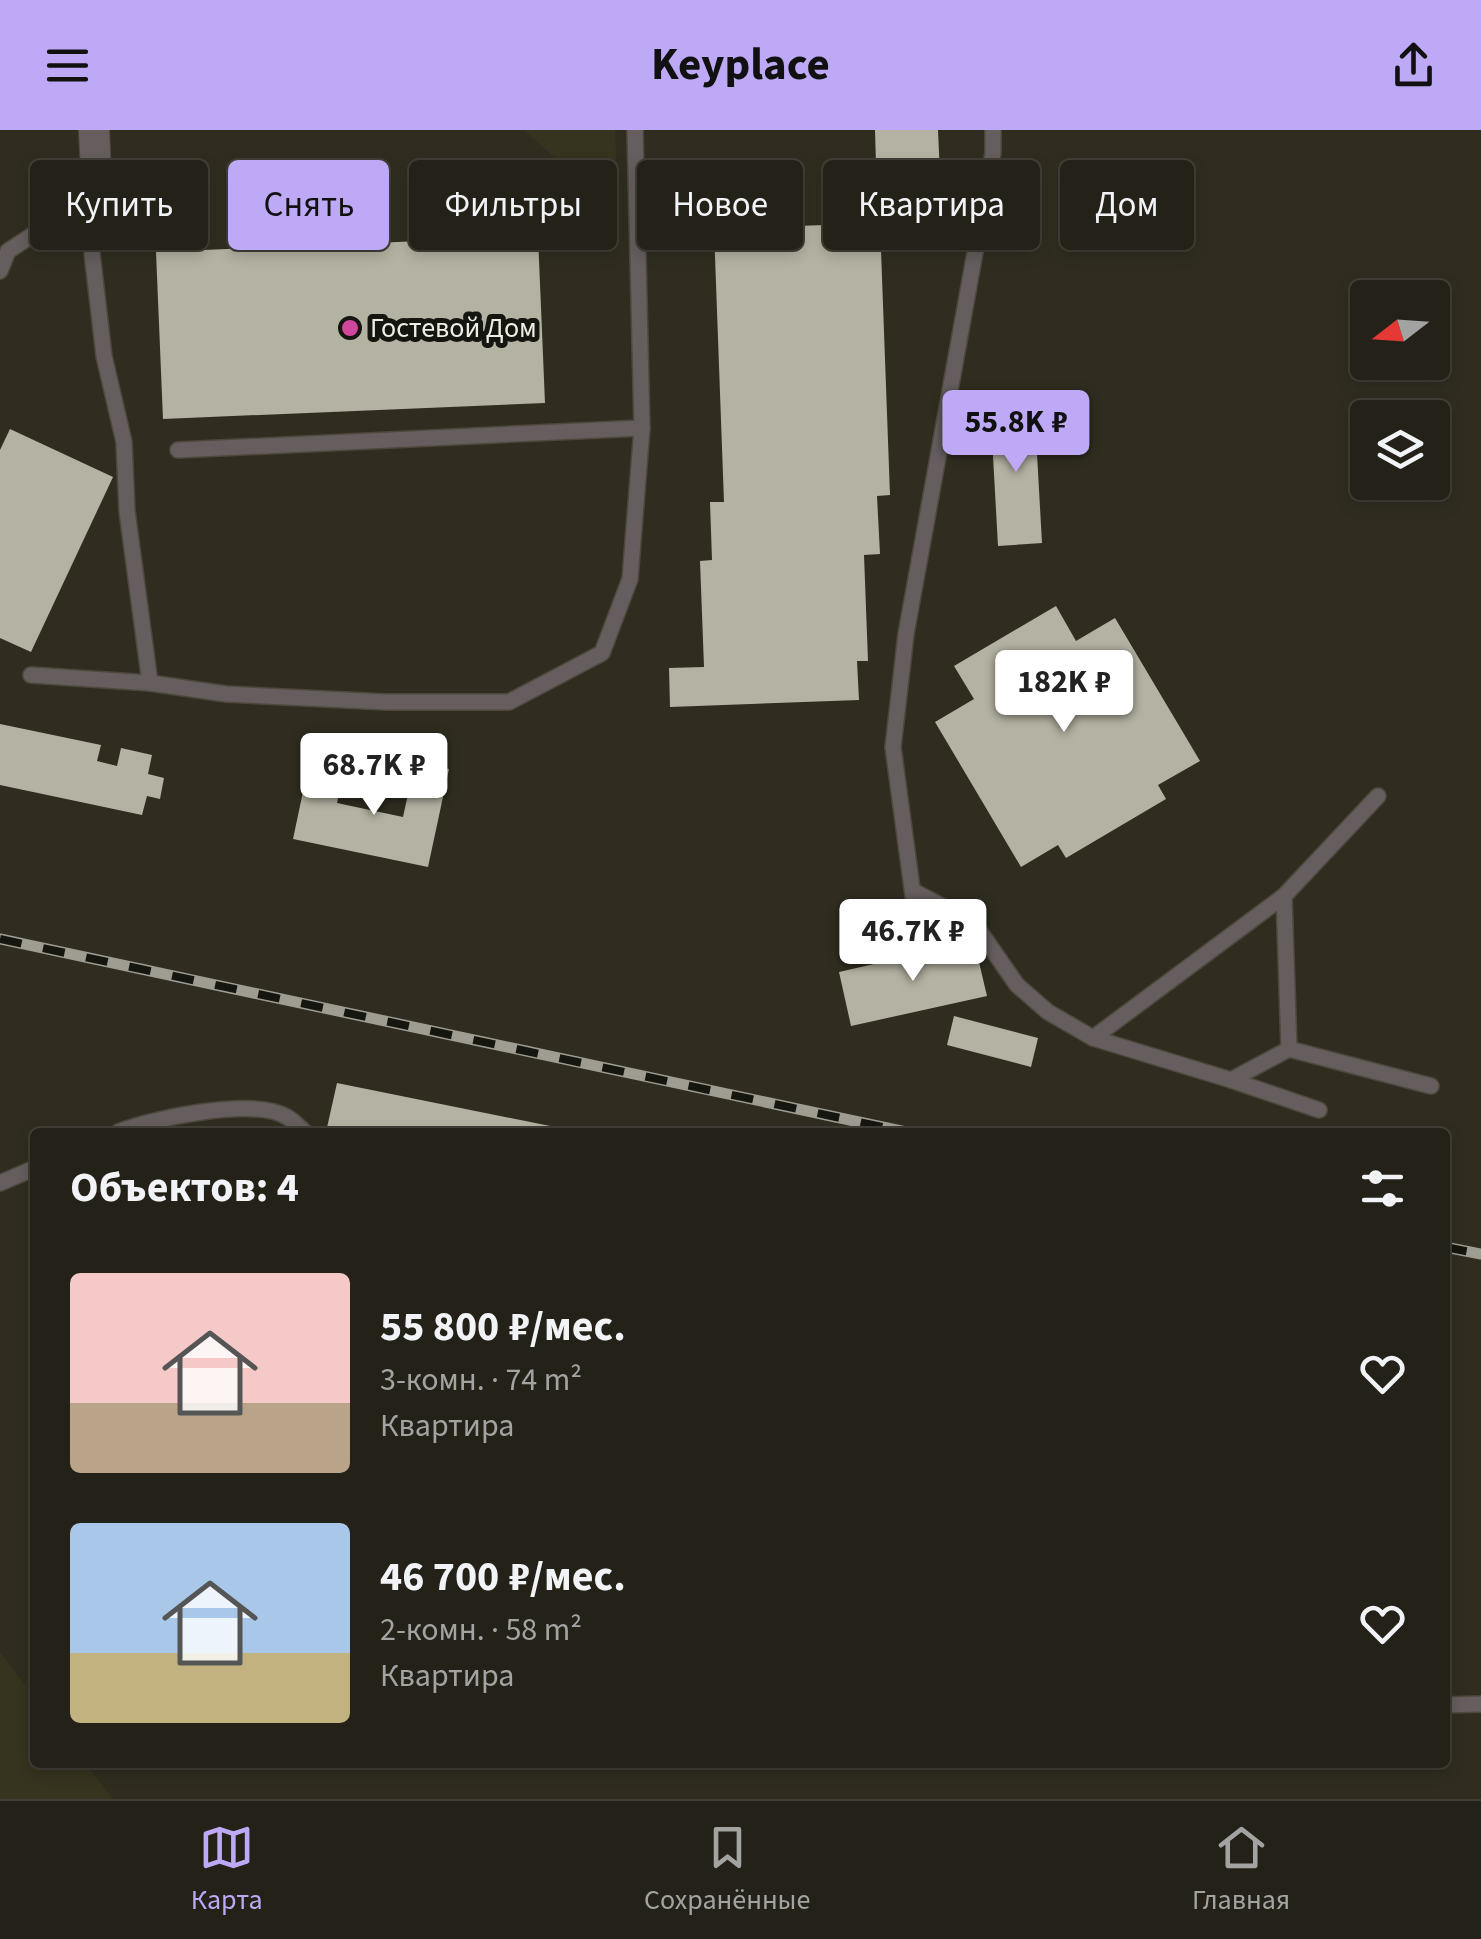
<!DOCTYPE html>
<html lang="ru">
<meta charset="utf-8">
<style>
:root{--surface:#242218;--page:#2c2a21;--text:#f1f3f6;--muted:#a3a4a2;--line:#413f37;--accent:#bda9f5}
body{margin:0;font-family:"Source Sans 3",sans-serif;background:var(--page);color:var(--text);height:100vh;display:flex;flex-direction:column;font-size:38px;white-space:nowrap}
*{box-sizing:border-box;margin:0}
p{font-size:32px;color:var(--muted)}
.icon{flex:none;width:55px;height:55px;fill:none;stroke:currentColor;stroke-width:2;stroke-linecap:round;stroke-linejoin:round}
.map{position:relative;flex:1;overflow:hidden}
.drawer{position:absolute;left:30px;top:998px;width:1420px;height:640px;display:flex;flex-direction:column;background:var(--surface);border-radius:10px;box-shadow:0 5px 15px #0003,0 0 0 2px var(--line)}
.drawer>*{flex:none}
.hud{position:absolute;left:30px;top:30px;width:1422px;height:90px;display:flex;gap:20px}
.needle{width:65px;rotate:253deg}
.controls{position:absolute;left:1350px;top:150px;display:grid;gap:20px}
.controls a{display:grid;place-items:center;width:100px;height:100px;border-radius:10px;background:var(--surface);box-shadow:0 5px 15px #0003,0 0 0 2px var(--line);font-size:50px}
.price{position:absolute;translate:-50% -85px;padding:0 22px;border-radius:10px;background:#fff;color:#222;font-size:32px;line-height:65px;filter:drop-shadow(0 2px 5px #0008)}
.price::after{content:'';position:absolute;left:50%;top:60px;width:30px;height:22px;margin-left:-15px;background:inherit;clip-path:polygon(0 0,100% 0,50% 100%)}
.price.on{background:var(--accent);color:#111}
ul{padding:0;list-style:none}
li{display:flex;align-items:center;gap:30px;height:250px;padding:0 40px}
li span{display:grid;place-items:center;flex:none;width:280px;height:200px;border-radius:10px;color:#555}
li>.icon{margin-inline-start:auto}
span .icon{width:120px;height:120px;fill:#fffc;stroke-width:1}
li b{font-size:42px}
h2{display:flex;justify-content:space-between;align-items:center;height:120px;padding:0 40px;font-size:42px}
.chip{padding:0 35px;border-radius:10px;background:var(--surface);box-shadow:0 5px 15px #0003,0 0 0 2px var(--line);font-size:35px;line-height:90px}
.chip.on{background:var(--accent);color:#111}
header{display:flex;justify-content:space-between;align-items:center;height:130px;padding:0 40px;background:var(--accent);color:#111;font-size:45px;font-weight:700}
.tabs{display:flex;justify-content:space-around;align-items:center;height:140px;border-top:2px solid var(--line);background:var(--surface);font-size:28px;color:var(--muted)}
.tabs a{display:grid;justify-items:center;gap:5px}
.tabs .on{color:var(--accent)}
.map>svg:first-child{display:block}
.built{fill:#36331f}
.building{fill:#b4b2a2}
.lines{fill:none;stroke-linecap:round;stroke-linejoin:round}
.lane-casing{stroke:#4b483c;stroke-width:18}
.street-casing{stroke:#4b483c;stroke-width:32}
.lane{stroke:#655d5e;stroke-width:15}
.street{stroke:#655d5e;stroke-width:30}
.rail-casing{stroke:#9f9d92;stroke-width:11}
.rail{stroke:#161610;stroke-width:8;stroke-dasharray:22;stroke-linecap:butt}
.hotel-dot{fill:#d1479c;stroke:#161610;stroke-width:4}
.labels{text-anchor:middle;dominant-baseline:central;stroke-width:10;stroke-linejoin:round;paint-order:stroke}
.poi-label{font-size:28px;fill:#efeee5;stroke:#161610;text-anchor:start}
</style>
<header><svg class="icon" aria-label="menu" viewBox="0 0 24 24"><path d="M4 6h16M4 12h16M4 18h16"/></svg>Keyplace<svg class="icon" aria-label="share" viewBox="0 0 24 24"><path d="M12 15V3M7 8l5-5 5 5M5 13v7h14v-7"/></svg></header>
<div class="map">
<svg width="1481" height="1669" viewBox="0 0 1481 1669">
<rect width="100%" height="100%" fill="#302d20"/>
<g class="built">
<path d="M 524,0 L 615,0 L 617,63 L 595,64 Z"/>
<path d="M 0,1522 L 35,1568 L 35,1632 L 85,1633 L 113,1669 L 0,1669 Z"/>
</g>
<g class="building">
<path d="M 875,0 L 938,0 L 941,69 L 877,71 Z"/>
<path d="M 880,93 L 890,365 L 877,366 L 880,424 L 864,425 L 868,531 L 857,531 L 859,570 L 670,577 L 669,538 L 704,537 L 700,431 L 712,430 L 710,372 L 724,372 L 714,99 Z"/>
<path d="M 538,106 L 545,273 L 163,289 L 156,122 Z"/>
<path d="M 1020,271 L 1021,288 L 1035,288 L 1042,413 L 998,416 L 990,272 Z"/>
<path d="M 10,299 L 113,347 L 31,522 L 0,508 L 0,320 Z"/>
<path d="M 1056,476 L 1076,511 L 1115,488 L 1200,631 L 1158,655 L 1166,669 L 1066,728 L 1058,715 L 1021,737 L 935,592 L 974,569 L 954,536 Z"/>
<path d="M 0,594 L 101,615 L 97,631 L 117,636 L 121,618 L 152,625 L 148,644 L 164,648 L 160,669 L 147,666 L 142,685 L 0,655 Z"/>
<path d="M 415,632 L 449,639 L 428,737 L 293,709 L 308,638 L 343,646 L 337,673 L 403,687 Z"/>
<path d="M 974,811 L 987,866 L 851,896 L 839,842 Z"/>
<path d="M 954,886 L 1038,908 L 1031,937 L 947,915 Z"/>
<path d="M 337,953 L 575,1001 L 575,1002 L 326,1002 Z"/>
</g>
<g class="lines">
<defs>
<g id="lane">
<path d="M 92,123 L 104,226 L 124,312 L 127,381 L 150,553"/>
<path d="M 0,141 L 8,121 L 97,63"/>
<path d="M 178,320 L 642,298"/>
<path d="M 31,545 L 150,553 L 226,564 L 386,572 L 509,572 L 602,523 L 630,449 L 642,298 L 635,0"/>
<path d="M 913,761 L 974,793 L 1017,855 L 1048,882 L 1093,908 L 1231,950 L 1289,919 L 1284,766 L 1378,666"/>
<path d="M 916,788 L 893,617 L 906,504 L 993,23 L 993,0"/>
<path d="M 1093,908 L 1284,766"/>
<path d="M 1289,919 L 1431,956"/>
<path d="M 1231,950 L 1319,980"/>
<path d="M 118,1002 C 153,988 254,967 287,987 C 293,990 300,998 305,1002"/>
<path d="M 0,1053 L 35,1038"/>
<path d="M 1445,1575 L 1481,1574"/>
</g>
<path id="street" d="M 94,0 L 97,63"/>
</defs>
<use href="#lane" class="lane-casing"/>
<use href="#street" class="street-casing"/>
<use href="#lane" class="lane"/>
<use href="#street" class="street"/>
<defs>
<g id="rail">
<path d="M 0,809 L 906,1002"/>
<path d="M 1445,1117 L 1481,1124"/>
</g>
</defs>
<use href="#rail" class="rail-casing"/>
<use href="#rail" class="rail"/>
</g>
<circle class="hotel-dot" cx="350" cy="198" r="10"/>
<g class="labels">
<g class="poi-label">
<text x="370" y="198">Гостевой Дом</text>
</g>
</g>
</svg>
<div class="controls">
<a><svg class="needle" viewBox="-14 -14 28 28"><path d="M0-13l5 13h-10z" fill="#e53935"/><path d="M0 13l5-13h-10z" fill="#a3a4a2"/></svg></a>
<a><svg class="icon" aria-label="layers" viewBox="0 0 24 24"><path d="M12 4l9 5-9 5-9-5zM3 14l9 5 9-5"/></svg></a>
</div>
<b class="price on" style="left:1016px;top:345px">55.8K ₽</b>
<b class="price" style="left:1064px;top:605px">182K ₽</b>
<b class="price" style="left:374px;top:688px">68.7K ₽</b>
<b class="price" style="left:913px;top:854px">46.7K ₽</b>
<div class="hud">
<a class="chip">Купить</a>
<a class="chip on">Снять</a>
<a class="chip">Фильтры</a>
<a class="chip">Новое</a>
<a class="chip">Квартира</a>
<a class="chip">Дом</a>
</div>
<section class="drawer">
<h2>Объектов: 4<svg class="icon" aria-label="filters" viewBox="0 0 24 24"><path d="M4 7h16M4 17h16"/><circle cx="9" cy="7" r="2"/><circle cx="15" cy="17" r="2"/></svg></h2>
<ul>
<li><span style="background:linear-gradient(#f6c9c9 65%,#b9a48a 0)"><svg class="icon" aria-label="home" viewBox="0 0 24 24"><path d="M3 11l9-7 9 7M6 9v11h12V9"/></svg></span><div><b>55 800 ₽/мес.</b><p>3-комн. · 74 m²</p><p>Квартира</p></div><svg class="icon" aria-label="heart" viewBox="0 0 24 24"><path d="M12 20l-8-8c-3-5 5-10 8-4 3-6 11-1 8 4z"/></svg></li>
<li><span style="background:linear-gradient(#a9c7e8 65%,#c2b280 0)"><svg class="icon" aria-label="home" viewBox="0 0 24 24"><path d="M3 11l9-7 9 7M6 9v11h12V9"/></svg></span><div><b>46 700 ₽/мес.</b><p>2-комн. · 58 m²</p><p>Квартира</p></div><svg class="icon" aria-label="heart" viewBox="0 0 24 24"><path d="M12 20l-8-8c-3-5 5-10 8-4 3-6 11-1 8 4z"/></svg></li>
</ul>
</section>
</div>
<nav class="tabs">
<a class="on"><svg class="icon" aria-label="map" viewBox="0 0 24 24"><path d="M3 6l6-2 6 2 6-2v14l-6 2-6-2-6 2zM9 4v14M15 6v14"/></svg>Карта</a>
<a><svg class="icon" aria-label="saved" viewBox="0 0 24 24"><path d="M7 4h10v16l-5-4-5 4z"/></svg>Сохранённые</a>
<a><svg class="icon" aria-label="home" viewBox="0 0 24 24"><path d="M3 11l9-7 9 7M6 9v11h12V9"/></svg>Главная</a>
</nav>
